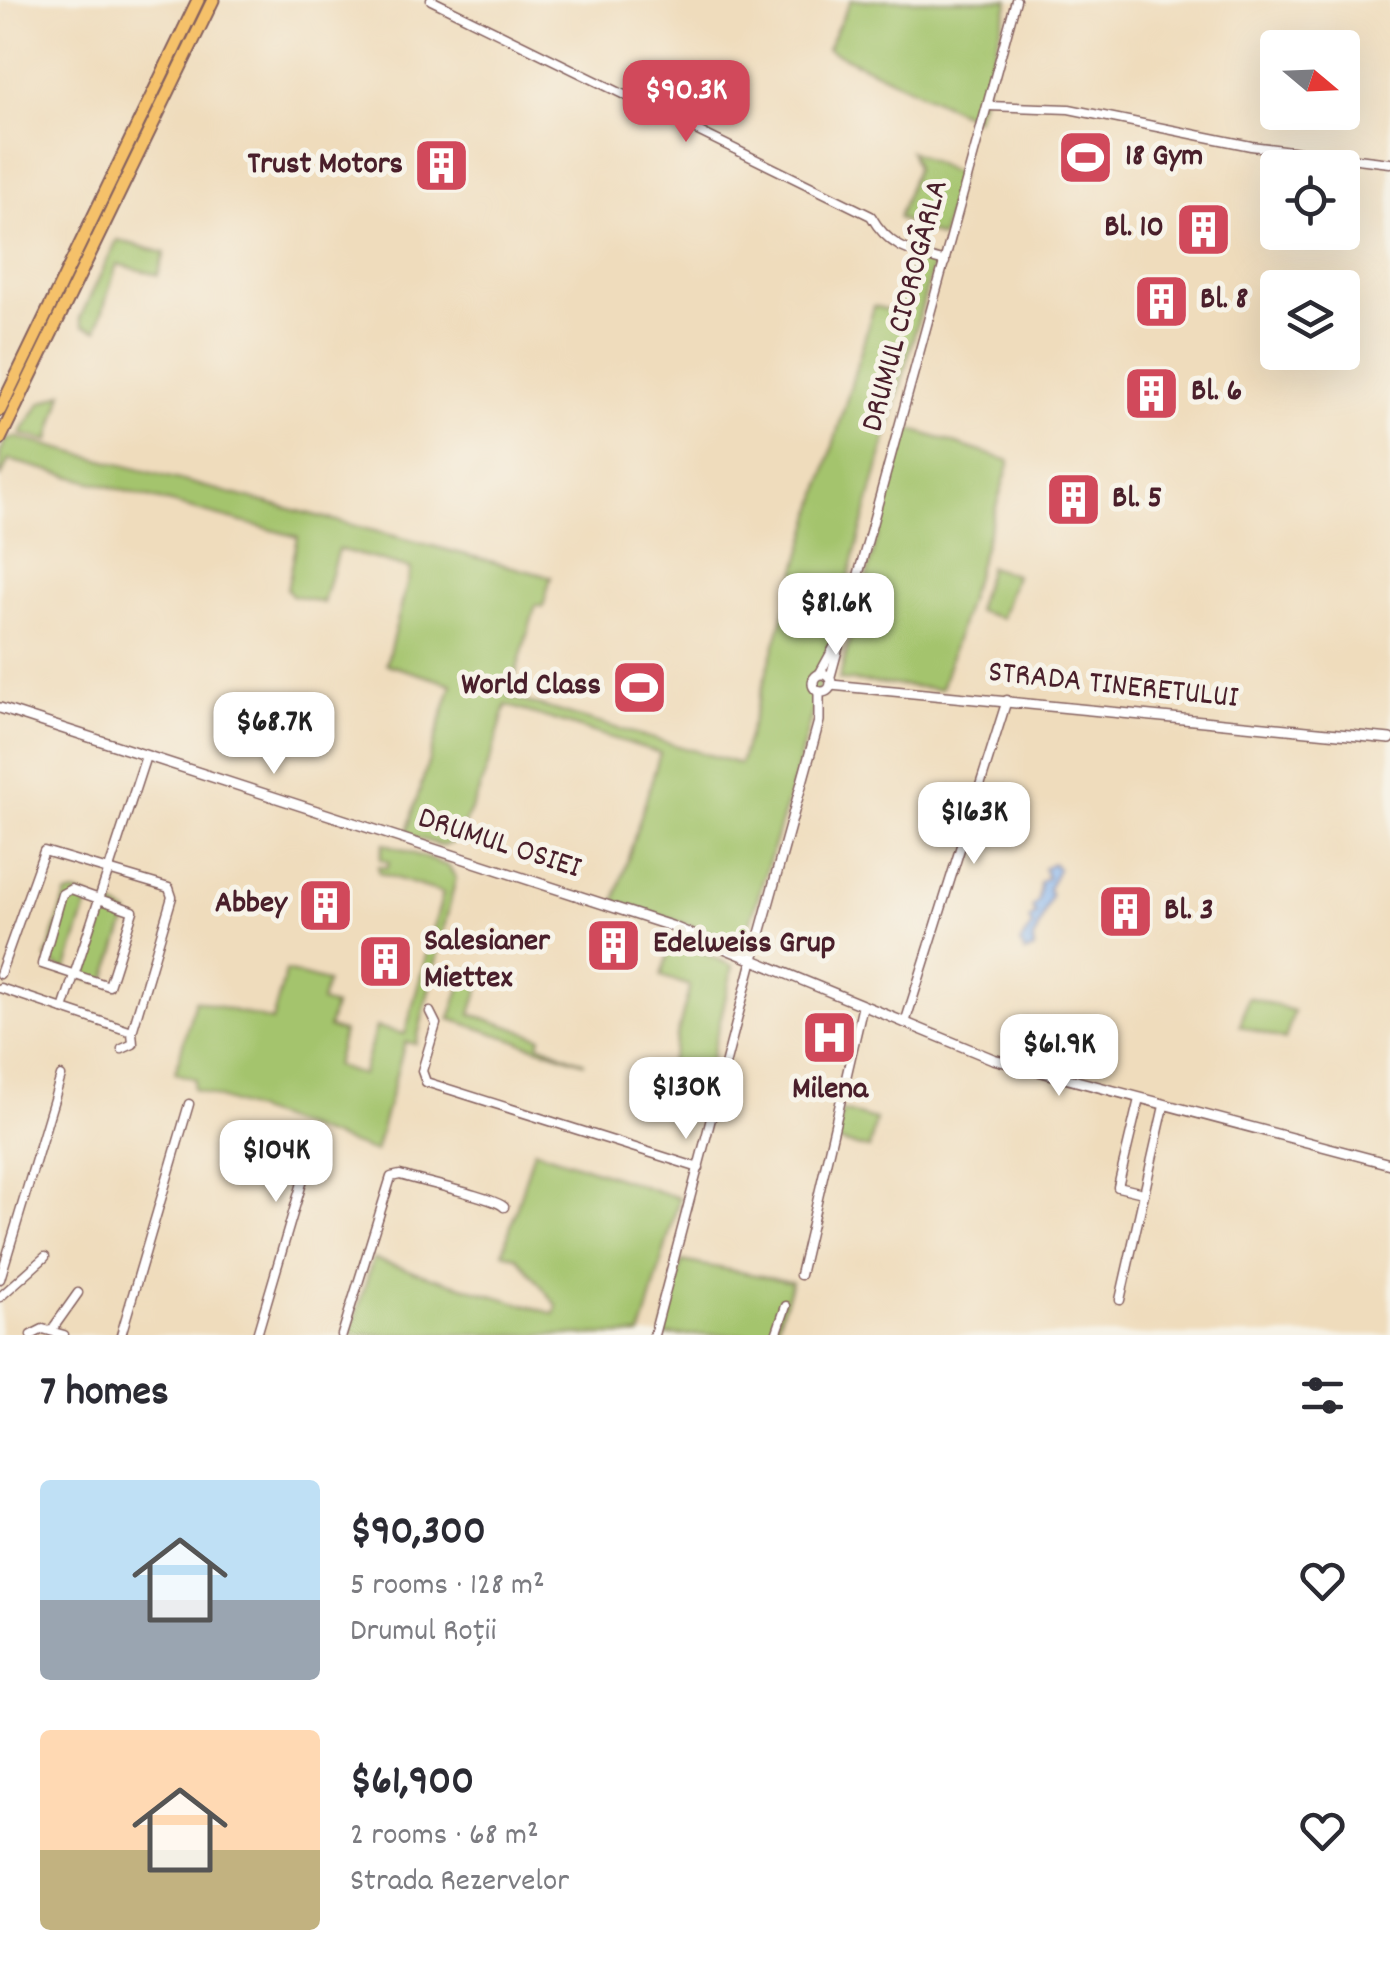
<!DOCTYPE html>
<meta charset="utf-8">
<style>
:root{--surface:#fff;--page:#f7f7f7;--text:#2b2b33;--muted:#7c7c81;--accent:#d1495b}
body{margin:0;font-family:Dekko,sans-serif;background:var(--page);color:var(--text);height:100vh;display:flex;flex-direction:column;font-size:38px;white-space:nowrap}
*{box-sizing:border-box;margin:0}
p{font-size:32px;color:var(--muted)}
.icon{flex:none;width:55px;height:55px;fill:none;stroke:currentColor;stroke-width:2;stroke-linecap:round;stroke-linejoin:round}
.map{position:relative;height:1335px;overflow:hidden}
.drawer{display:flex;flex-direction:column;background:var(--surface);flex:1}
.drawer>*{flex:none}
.needle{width:65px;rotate:109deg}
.controls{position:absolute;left:1260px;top:30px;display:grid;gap:20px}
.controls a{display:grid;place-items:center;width:100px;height:100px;border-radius:10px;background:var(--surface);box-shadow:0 10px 40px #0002;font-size:50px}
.price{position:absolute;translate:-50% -85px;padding:0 22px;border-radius:20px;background:#fff;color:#222;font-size:32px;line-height:65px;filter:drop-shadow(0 2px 5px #0008)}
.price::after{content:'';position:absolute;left:50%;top:60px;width:30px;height:22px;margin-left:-15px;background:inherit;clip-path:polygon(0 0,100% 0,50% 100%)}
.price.on{background:var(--accent);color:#fff}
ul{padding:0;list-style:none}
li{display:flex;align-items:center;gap:30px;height:250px;padding:0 40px}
li span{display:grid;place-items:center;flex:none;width:280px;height:200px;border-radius:10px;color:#555}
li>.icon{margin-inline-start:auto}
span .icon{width:120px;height:120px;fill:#fffc;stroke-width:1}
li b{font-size:42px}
h2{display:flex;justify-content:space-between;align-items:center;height:120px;padding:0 40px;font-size:42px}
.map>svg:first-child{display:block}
.green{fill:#a4c46d;stroke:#77724c;stroke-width:2.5}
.water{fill:#84b4ef;stroke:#676a8d;stroke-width:2.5}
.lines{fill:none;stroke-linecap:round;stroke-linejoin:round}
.minor-casing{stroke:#84615e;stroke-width:11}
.tertiary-casing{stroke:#84615e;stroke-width:12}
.primary-casing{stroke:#84615e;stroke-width:15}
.minor{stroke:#fff;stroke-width:8}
.tertiary{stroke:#fff;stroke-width:9}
.primary{stroke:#f5c16b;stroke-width:11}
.labels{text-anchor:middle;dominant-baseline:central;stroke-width:10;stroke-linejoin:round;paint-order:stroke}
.poi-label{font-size:32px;font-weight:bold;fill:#4a1f2b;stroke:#f7f3e8;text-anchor:start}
.street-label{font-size:32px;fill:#4a1f2b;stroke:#f7f3e8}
</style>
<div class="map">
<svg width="1390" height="1335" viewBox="0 0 1390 1335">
<rect width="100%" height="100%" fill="#f7f3e8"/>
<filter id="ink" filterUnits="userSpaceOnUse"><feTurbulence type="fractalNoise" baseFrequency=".01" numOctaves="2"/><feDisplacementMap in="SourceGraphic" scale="20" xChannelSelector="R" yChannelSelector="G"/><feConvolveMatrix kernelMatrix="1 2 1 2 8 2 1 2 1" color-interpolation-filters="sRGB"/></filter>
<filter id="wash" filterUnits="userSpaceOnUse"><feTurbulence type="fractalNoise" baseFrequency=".0048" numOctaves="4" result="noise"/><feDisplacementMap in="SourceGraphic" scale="40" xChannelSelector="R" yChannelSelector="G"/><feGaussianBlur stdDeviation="2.25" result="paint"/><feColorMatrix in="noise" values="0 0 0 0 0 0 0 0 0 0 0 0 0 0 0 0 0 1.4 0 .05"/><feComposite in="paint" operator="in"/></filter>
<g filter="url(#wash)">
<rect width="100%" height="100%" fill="#efdcbc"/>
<g class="green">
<path d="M 851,0 L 1009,0 L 976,119 L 827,49 Z"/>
<path d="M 910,151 L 959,175 L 941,238 L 898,218 L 916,168 Z"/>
<path d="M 117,240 L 165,253 L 158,275 L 117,264 L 97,330 L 83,326 L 80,318 Z"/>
<path d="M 914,255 L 934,261 L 797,769 L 744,943 L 615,901 L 660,753 L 506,705 C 493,753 480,799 454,842 L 443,846 L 406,835 L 452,684 L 386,664 L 411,569 L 338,549 L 323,603 L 292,595 L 287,589 L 298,537 L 9,460 L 0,479 L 0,453 L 6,440 L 15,437 L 551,577 L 543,607 L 536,605 L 509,697 L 740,764 L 874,306 L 896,312 Z"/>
<path d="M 63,393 L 49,441 L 20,434 L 41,403 Z"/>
<path d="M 907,428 L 1010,461 L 941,689 L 839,680 Z"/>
<path d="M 989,567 L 1015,575 L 1001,618 L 976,611 Z"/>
<path d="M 384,843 L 448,866 L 456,878 L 416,1044 L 405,1042 L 375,1152 L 193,1089 L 195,1079 L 175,1073 L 195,1000 L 272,1021 L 286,971 L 327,982 L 321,1002 L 334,1006 L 328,1028 L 343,1032 L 335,1066 L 362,1075 L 376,1027 L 405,1034 L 443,893 L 379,873 L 378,866 L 387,868 L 389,862 L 380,859 Z"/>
<path d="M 74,893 L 90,898 L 66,971 L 46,959 L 66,895 Z"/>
<path d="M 109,904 L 129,914 L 105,982 L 85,978 Z"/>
<path d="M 673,939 L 733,966 L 701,1101 L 663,1089 L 690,986 L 661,976 Z"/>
<path d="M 466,970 L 483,976 L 471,1014 L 541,1037 L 539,1044 L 585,1063 L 450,1019 Z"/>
<path d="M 1248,997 L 1294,1011 L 1285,1040 L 1240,1026 Z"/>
<path d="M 842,1111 L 876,1120 L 869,1149 L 835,1141 Z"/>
<path d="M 534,1150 L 679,1198 L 641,1335 L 350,1335 L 373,1259 L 555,1314 L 557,1305 L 517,1257 L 503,1252 Z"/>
<path d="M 682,1261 L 792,1282 L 774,1335 L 662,1335 Z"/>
</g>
<path class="water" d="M 1052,863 L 1058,869 L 1048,889 L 1051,896 L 1033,941 L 1034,949 L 1025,953 L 1020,943 L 1032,926 L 1029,919 L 1036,914 L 1032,908 L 1038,901 L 1040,882 L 1047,878 L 1044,868 Z"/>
</g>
<g filter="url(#ink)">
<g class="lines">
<defs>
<g id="minor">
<path d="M 431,0 L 871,216 C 889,248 911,252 945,262"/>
<path d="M 988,106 L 1069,109 L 1251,146 L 1390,163"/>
<path d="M 820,673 L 837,642"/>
<path d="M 830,678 L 1016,0"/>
<path d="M 71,889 L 133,911 L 109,986 L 42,964 L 62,894 Z"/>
<path d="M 0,974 L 44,851 L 169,888 L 172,897 L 132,1032"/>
<path d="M 0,988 L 132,1032 L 133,1044 L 122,1049"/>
<path d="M 63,1009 L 146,756"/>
<path d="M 430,1012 L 436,1024 L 422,1071 L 426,1082 L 699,1168"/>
<path d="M 905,1023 L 1007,700"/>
<path d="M 1139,1099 L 1118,1187 L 1143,1193"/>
<path d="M 800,1275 L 863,1005"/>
<path d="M 0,1279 L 61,1076"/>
<path d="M 0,1297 L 45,1257"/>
<path d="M 1120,1300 L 1164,1106"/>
<path d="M 51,1331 L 78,1293"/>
<path d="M 31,1335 L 43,1329 L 64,1335"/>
<path d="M 121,1335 L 189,1104"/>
<path d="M 257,1335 L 312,1149"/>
<path d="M 342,1335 L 391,1177 L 400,1175 C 419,1181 496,1198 504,1207"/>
<path d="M 654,1335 L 753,959"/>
<path d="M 776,1335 L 786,1306"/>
</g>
<g id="tertiary">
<circle cx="822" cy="683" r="9"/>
<path d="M 831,685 L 1390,739"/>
<path d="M 0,708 L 671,926 L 993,1059 L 1390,1164"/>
<path d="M 753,959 L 819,721 L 819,692"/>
</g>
<g id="primary">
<path d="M 0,410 L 198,0"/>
<path d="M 0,439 L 213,0"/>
</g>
</defs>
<use href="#minor" class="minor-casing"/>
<use href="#tertiary" class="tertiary-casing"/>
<use href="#primary" class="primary-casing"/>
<use href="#minor" class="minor"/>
<use href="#tertiary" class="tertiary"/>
<use href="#primary" class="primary"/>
</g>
</g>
<defs>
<symbol id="stadium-square" viewBox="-11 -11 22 22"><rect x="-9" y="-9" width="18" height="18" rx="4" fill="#d1495b" stroke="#f7f3e8"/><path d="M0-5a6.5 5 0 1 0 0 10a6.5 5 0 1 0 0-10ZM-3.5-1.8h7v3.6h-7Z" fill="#fff"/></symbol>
<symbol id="building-square" viewBox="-11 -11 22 22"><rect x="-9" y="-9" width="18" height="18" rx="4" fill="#d1495b" stroke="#f7f3e8"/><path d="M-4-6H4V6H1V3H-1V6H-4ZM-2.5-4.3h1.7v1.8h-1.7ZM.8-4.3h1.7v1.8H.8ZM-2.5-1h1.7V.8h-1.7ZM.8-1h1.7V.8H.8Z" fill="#fff"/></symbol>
<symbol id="hospital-square" viewBox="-11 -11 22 22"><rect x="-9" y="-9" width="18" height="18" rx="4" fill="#d1495b" stroke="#f7f3e8"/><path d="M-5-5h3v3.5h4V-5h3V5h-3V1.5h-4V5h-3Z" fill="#fff"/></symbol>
</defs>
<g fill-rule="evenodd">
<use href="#stadium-square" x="1054" y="126" width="63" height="63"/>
<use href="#building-square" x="410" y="134" width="63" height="63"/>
<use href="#building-square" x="1172" y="198" width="63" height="63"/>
<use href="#building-square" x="1130" y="270" width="63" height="63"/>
<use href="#building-square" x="1120" y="362" width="63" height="63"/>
<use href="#building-square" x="1042" y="468" width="63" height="63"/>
<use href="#stadium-square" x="608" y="656" width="63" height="63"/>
<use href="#building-square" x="294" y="874" width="63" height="63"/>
<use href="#building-square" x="1094" y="880" width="63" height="63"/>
<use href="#building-square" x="582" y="914" width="63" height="63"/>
<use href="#building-square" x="354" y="930" width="63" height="63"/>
<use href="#hospital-square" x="798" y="1006" width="63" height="63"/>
</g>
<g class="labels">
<g class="poi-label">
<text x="1125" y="158">18 Gym</text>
<text x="403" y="166" text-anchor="end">Trust Motors</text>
<text x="1164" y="229" text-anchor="end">Bl. 10</text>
<text x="1200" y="301">Bl. 8</text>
<text x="1191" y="393">Bl. 6</text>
<text x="1112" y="500">Bl. 5</text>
<text x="601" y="687" text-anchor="end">World Class</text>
<text x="287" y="905" text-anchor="end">Abbey</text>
<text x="1164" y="912">Bl. 3</text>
<text x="424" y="943">Salesianer<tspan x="424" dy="37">Miettex</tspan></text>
<text x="653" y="945">Edelweiss Grup</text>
<text x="830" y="1091" text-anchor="middle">Milena</text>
</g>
<g class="street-label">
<text transform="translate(907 306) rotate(-75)">DRUMUL CIOROGÂRLA</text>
<text transform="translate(1113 687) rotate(6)">STRADA TINERETULUI</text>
<text transform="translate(499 845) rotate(18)">DRUMUL OSIEI</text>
</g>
</g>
</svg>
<div class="controls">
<a><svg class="needle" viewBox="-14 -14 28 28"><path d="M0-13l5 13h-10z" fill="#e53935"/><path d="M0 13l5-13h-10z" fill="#7c7c81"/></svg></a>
<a><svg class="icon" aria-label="locate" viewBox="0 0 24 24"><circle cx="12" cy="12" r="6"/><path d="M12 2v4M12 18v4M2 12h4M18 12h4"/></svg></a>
<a><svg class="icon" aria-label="layers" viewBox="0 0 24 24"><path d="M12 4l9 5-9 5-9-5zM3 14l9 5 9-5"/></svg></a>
</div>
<b class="price on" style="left:686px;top:145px">$90.3K</b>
<b class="price" style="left:836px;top:658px">$81.6K</b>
<b class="price" style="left:274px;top:777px">$68.7K</b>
<b class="price" style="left:974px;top:867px">$163K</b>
<b class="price" style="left:1059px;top:1099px">$61.9K</b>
<b class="price" style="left:686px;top:1142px">$130K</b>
<b class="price" style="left:276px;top:1205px">$104K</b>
</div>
<section class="drawer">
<h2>7 homes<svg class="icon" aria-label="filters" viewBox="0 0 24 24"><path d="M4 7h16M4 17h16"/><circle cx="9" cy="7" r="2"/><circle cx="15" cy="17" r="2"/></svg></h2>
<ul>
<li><span style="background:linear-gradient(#bfe0f5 60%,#9aa5b1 0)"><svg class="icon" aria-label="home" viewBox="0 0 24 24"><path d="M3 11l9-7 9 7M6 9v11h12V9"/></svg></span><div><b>$90,300</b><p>5 rooms · 128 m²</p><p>Drumul Roții</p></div><svg class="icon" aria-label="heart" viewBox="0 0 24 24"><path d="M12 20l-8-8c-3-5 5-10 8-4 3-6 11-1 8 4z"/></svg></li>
<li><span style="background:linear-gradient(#ffd9b3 60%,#c2b280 0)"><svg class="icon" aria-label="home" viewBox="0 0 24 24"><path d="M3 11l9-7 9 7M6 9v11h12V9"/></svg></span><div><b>$61,900</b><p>2 rooms · 68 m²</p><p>Strada Rezervelor</p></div><svg class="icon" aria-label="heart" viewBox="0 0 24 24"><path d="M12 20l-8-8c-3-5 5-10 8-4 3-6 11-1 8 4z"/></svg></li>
</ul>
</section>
